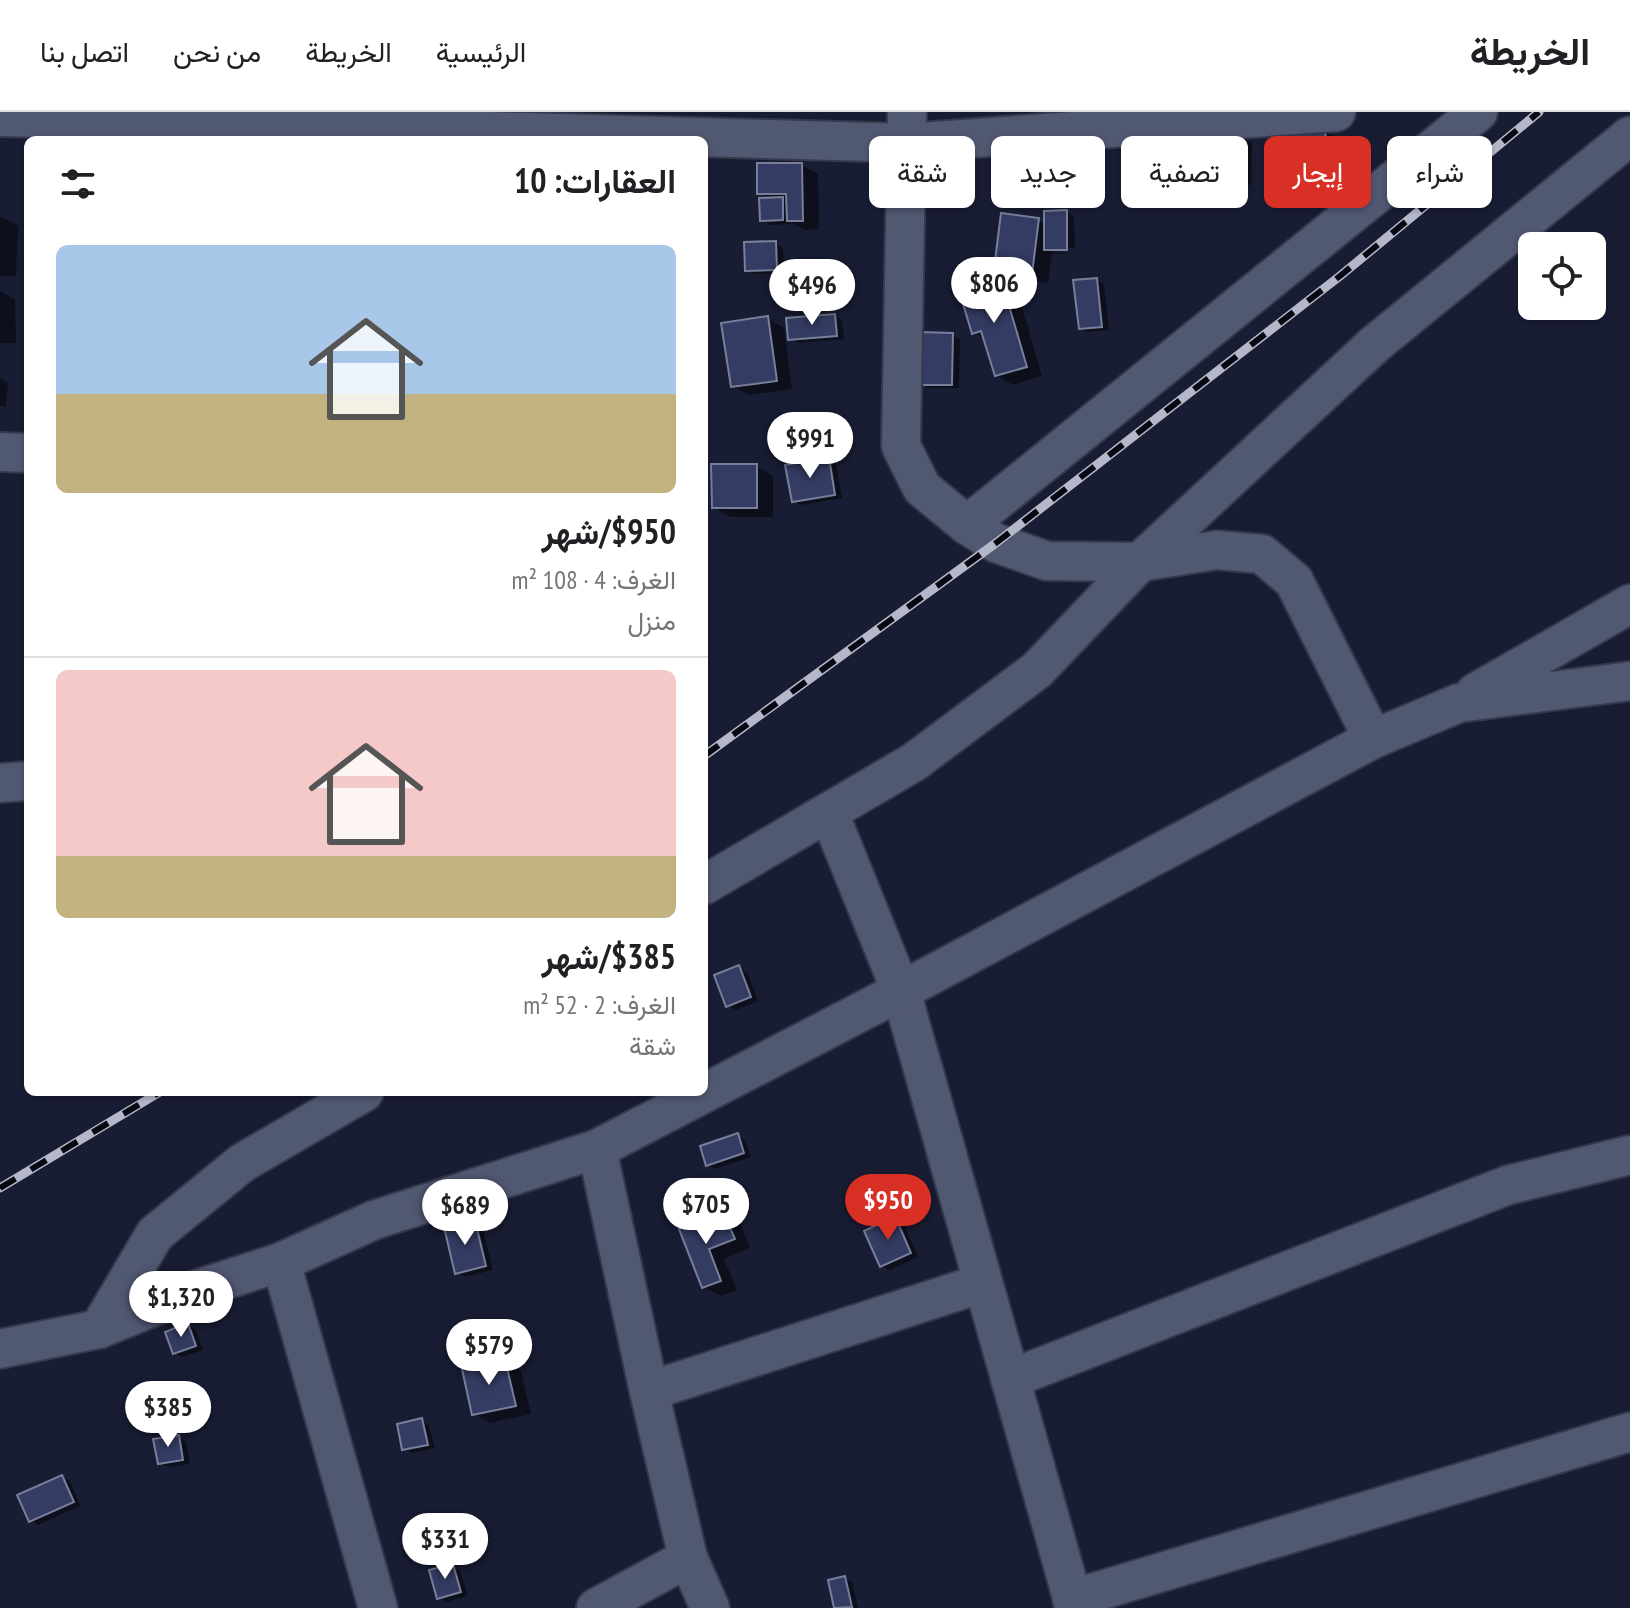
<!DOCTYPE html>
<html lang="ar">
<meta charset="utf-8">
<style>
:root{--surface:#fff;--page:#f2f2f2;--text:#202124;--muted:#757577;--line:#e0e0e0;--accent:#d93025}
body{margin:0;font-family:"PT Sans Narrow",Vazirmatn,sans-serif;background:var(--page);color:var(--text);direction:rtl;height:100vh;display:flex;flex-direction:column;font-size:30px;white-space:nowrap}
*{box-sizing:border-box;margin:0}
p{font-size:26px;color:var(--muted)}
.icon{flex:none;width:44px;height:44px;fill:none;stroke:currentColor;stroke-width:2;stroke-linecap:round;stroke-linejoin:round}
.map{position:relative;flex:1;overflow:hidden;direction:ltr}
.panel{position:absolute;left:24px;top:24px;width:684px;height:960px;display:flex;flex-direction:column;background:var(--surface);border-radius:12px;box-shadow:0 2px 6px #0004;direction:rtl}
.panel>*{flex:none}
.banner{position:absolute;left:732px;top:24px;width:760px;height:72px;direction:rtl;display:flex;gap:16px}
.controls{position:absolute;left:1518px;top:120px;display:grid;gap:16px}
.controls a{display:grid;place-items:center;width:88px;height:88px;border-radius:12px;background:var(--surface);box-shadow:0 2px 6px #0004;font-size:40px}
.price{position:absolute;translate:-50% -68px;padding:0 18px;border-radius:28px;background:#fff;color:#222;font-size:26px;line-height:52px;filter:drop-shadow(0 2px 4px #0008)}
.price::after{content:'';position:absolute;left:50%;top:48px;width:24px;height:18px;margin-left:-12px;background:inherit;clip-path:polygon(0 0,100% 0,50% 100%)}
.price.active{background:var(--accent);color:#fff}
ul{padding:0;list-style:none}
li{display:grid;align-content:center;gap:16px;height:424px;padding:0 32px}
li+li{border-top:2px solid var(--line)}
li span{display:grid;place-items:center;height:248px;border-radius:12px;color:#555}
li>.icon{margin-inline-start:auto}
span .icon{width:144px;height:144px;fill:#fffc;stroke-width:1}
li b{font-size:34px}
h2{display:flex;justify-content:space-between;align-items:center;height:96px;padding:0 32px;font-size:34px}
.chip{padding:0 28px;border-radius:12px;background:var(--surface);box-shadow:0 2px 6px #0004;font-size:28px;line-height:72px}
.chip.active{background:var(--accent);color:#fff}
header{display:flex;align-items:center;gap:48px;box-sizing:border-box;height:112px;padding:0 40px;background:var(--surface);border-bottom:2px solid var(--line)}
header strong{font-size:38px}
nav{display:flex;gap:44px;margin-inline-start:auto;font-size:28px}
.map>svg:first-child{display:block}
.shadow{fill:#0007}
.building{fill:#343c63;stroke:#787f9b;stroke-width:2}
.lines{fill:none;stroke-linecap:round;stroke-linejoin:round}
.minor-casing{stroke:#36384c;stroke-width:42}
.minor{stroke:#515872;stroke-width:38}
.rail-casing{stroke:#b4b8c9;stroke-width:9}
.rail{stroke:#070812;stroke-width:6;stroke-dasharray:18;stroke-linecap:butt}
</style>
<header>
<strong>الخريطة</strong>
<nav><a>الرئيسية</a><a>الخريطة</a><a>من نحن</a><a>اتصل بنا</a></nav>
</header>
<div class="map">
<svg width="1630" height="1496" viewBox="0 0 1630 1496">
<rect width="100%" height="100%" fill="#191d34"/>
<g class="shadow">
<path d="M 1323,17 L 1331,22 L 1341,71 L 1316,76 L 1308,71 Z"/>
<path d="M 1236,22 L 1252,31 L 1251,73 L 1211,72 L 1195,63 Z"/>
<path d="M 801,53 L 818,62 L 819,117 L 805,118 L 790,110 L 791,112 L 770,113 L 762,108 L 770,87 L 759,81 Z"/>
<path d="M 1067,100 L 1074,105 L 1075,136 L 1052,136 L 1052,140 L 1075,141 L 1052,142 L 1048,171 L 1012,165 L 996,156 L 1038,108 L 1046,112 Z"/>
<path d="M 0,104 L 18,114 L 16,164 L 0,164 Z"/>
<path d="M 776,131 L 783,136 L 784,161 L 754,162 L 747,157 Z"/>
<path d="M 1001,168 L 1017,178 L 1042,264 L 1013,273 L 996,263 L 986,228 L 974,221 Z"/>
<path d="M 1096,168 L 1104,172 L 1109,218 L 1088,220 L 1080,216 Z"/>
<path d="M 0,179 L 15,188 L 16,231 L 0,231 Z"/>
<path d="M 835,204 L 842,209 L 844,227 L 798,231 L 790,227 Z"/>
<path d="M 767,206 L 784,216 L 792,277 L 749,283 L 733,274 Z"/>
<path d="M 952,223 L 960,227 L 959,276 L 929,276 L 921,272 Z"/>
<path d="M 0,266 L 8,271 L 6,294 L 0,294 Z"/>
<path d="M 828,348 L 836,352 L 842,386 L 801,393 L 793,389 Z"/>
<path d="M 756,354 L 773,364 L 773,405 L 730,405 L 714,395 Z"/>
<path d="M 739,856 L 747,860 L 758,889 L 736,898 L 728,893 Z"/>
<path d="M 738,1024 L 745,1028 L 751,1045 L 715,1057 L 707,1053 Z"/>
<path d="M 723,1102 L 740,1111 L 750,1136 L 724,1147 L 737,1178 L 721,1184 L 704,1175 L 681,1119 Z"/>
<path d="M 895,1107 L 903,1111 L 918,1145 L 890,1158 L 882,1154 Z"/>
<path d="M 474,1110 L 482,1114 L 493,1158 L 465,1165 L 457,1160 Z"/>
<path d="M 188,1213 L 196,1218 L 203,1238 L 182,1245 L 174,1241 Z"/>
<path d="M 505,1249 L 521,1259 L 531,1302 L 490,1311 L 474,1302 Z"/>
<path d="M 421,1308 L 429,1313 L 435,1336 L 412,1341 L 404,1337 Z"/>
<path d="M 178,1325 L 186,1330 L 190,1352 L 168,1355 L 160,1351 Z"/>
<path d="M 62,1365 L 70,1369 L 80,1394 L 38,1413 L 30,1408 Z"/>
<path d="M 452,1454 L 460,1459 L 468,1484 L 446,1490 L 439,1485 Z"/>
<path d="M 844,1466 L 852,1470 L 858,1496 L 836,1496 L 830,1470 Z"/>
</g>
<g class="building">
<path d="M 1324,15 L 1334,67 L 1306,73 L 1296,21 Z"/>
<path d="M 1193,19 L 1236,20 L 1235,65 L 1193,64 Z"/>
<path d="M 757,51 L 802,51 L 803,109 L 787,109 L 786,82 L 757,82 Z"/>
<path d="M 783,85 L 783,108 L 760,109 L 759,86 Z"/>
<path d="M 1067,98 L 1067,138 L 1044,138 L 1044,99 Z"/>
<path d="M 1001,101 L 1039,106 L 1032,162 L 994,157 Z"/>
<path d="M 776,129 L 777,158 L 745,159 L 744,130 Z"/>
<path d="M 1001,166 L 1027,255 L 995,264 L 981,219 L 972,222 L 959,178 Z"/>
<path d="M 1097,166 L 1102,215 L 1079,217 L 1073,168 Z"/>
<path d="M 835,202 L 837,224 L 788,228 L 786,206 Z"/>
<path d="M 768,204 L 777,269 L 731,275 L 721,211 Z"/>
<path d="M 920,220 L 953,221 L 952,273 L 919,273 Z"/>
<path d="M 829,345 L 835,383 L 792,390 L 785,353 Z"/>
<path d="M 711,352 L 757,352 L 757,396 L 712,396 Z"/>
<path d="M 739,853 L 751,885 L 726,895 L 714,863 Z"/>
<path d="M 738,1021 L 744,1041 L 706,1054 L 700,1034 Z"/>
<path d="M 723,1100 L 735,1127 L 709,1137 L 721,1169 L 702,1176 L 679,1117 Z"/>
<path d="M 895,1104 L 911,1141 L 880,1155 L 864,1119 Z"/>
<path d="M 475,1108 L 486,1154 L 455,1162 L 444,1115 Z"/>
<path d="M 188,1211 L 196,1234 L 173,1242 L 165,1220 Z"/>
<path d="M 505,1247 L 516,1294 L 472,1303 L 462,1257 Z"/>
<path d="M 422,1306 L 428,1333 L 402,1338 L 397,1312 Z"/>
<path d="M 179,1323 L 183,1348 L 158,1352 L 153,1327 Z"/>
<path d="M 62,1363 L 74,1390 L 29,1410 L 17,1383 Z"/>
<path d="M 453,1452 L 461,1480 L 437,1487 L 429,1458 Z"/>
<path d="M 845,1464 L 852,1495 L 834,1496 L 828,1468 Z"/>
</g>
<g class="lines">
<defs>
<g id="minor">
<path d="M 907,0 L 901,334 L 922,376 L 967,413 L 996,431 L 1047,449 L 1140,450 L 1217,438 L 1262,442 L 1294,469 L 1373,627"/>
<path d="M 0,5 L 906,31 L 1336,0"/>
<path d="M 0,340 L 28,341"/>
<path d="M 967,413 L 1478,0"/>
<path d="M 1475,581 L 1630,492"/>
<path d="M 0,671 L 28,669"/>
<path d="M 829,701 L 901,879 L 1075,1496"/>
<path d="M 704,773 L 914,650 L 1037,558 L 1140,450 L 1375,232 L 1630,24"/>
<path d="M 597,1037 L 649,1279 L 688,1446 L 710,1496"/>
<path d="M 281,1150 L 378,1496"/>
<path d="M 99,1217 L 155,1122 L 242,1051 L 364,980"/>
<path d="M 0,1237 L 99,1217 L 195,1178 L 281,1150 L 374,1108 L 597,1037 L 901,879 L 1373,627 L 1459,591 L 1630,569"/>
<path d="M 1010,1267 L 1508,1073 L 1630,1043"/>
<path d="M 649,1279 L 983,1171"/>
<path d="M 1072,1487 L 1630,1320"/>
<path d="M 596,1496 L 688,1446"/>
</g>
</defs>
<use href="#minor" class="minor-casing"/>
<use href="#minor" class="minor"/>
<defs>
<g id="rail">
<path d="M 704,644 L 996,431 L 1340,164 L 1539,0"/>
<path d="M 0,1076 L 160,980"/>
</g>
</defs>
<use href="#rail" class="rail-casing"/>
<use href="#rail" class="rail"/>
</g>
</svg>
<div class="controls">
<a><svg class="icon" aria-label="locate" viewBox="0 0 24 24"><circle cx="12" cy="12" r="6"/><path d="M12 2v4M12 18v4M2 12h4M18 12h4"/></svg></a>
</div>
<b class="price" style="left:994px;top:213px">$806</b>
<b class="price" style="left:812px;top:215px">$496</b>
<b class="price" style="left:810px;top:368px">$991</b>
<b class="price active" style="left:888px;top:1130px">$950</b>
<b class="price" style="left:706px;top:1134px">$705</b>
<b class="price" style="left:465px;top:1135px">$689</b>
<b class="price" style="left:181px;top:1227px">$1,320</b>
<b class="price" style="left:489px;top:1275px">$579</b>
<b class="price" style="left:168px;top:1337px">$385</b>
<b class="price" style="left:445px;top:1469px">$331</b>
<div class="banner">
<a class="chip">شراء</a>
<a class="chip active">إيجار</a>
<a class="chip">تصفية</a>
<a class="chip">جديد</a>
<a class="chip">شقة</a>
</div>
<section class="panel">
<h2>العقارات: 10<svg class="icon" aria-label="filters" viewBox="0 0 24 24"><path d="M4 7h16M4 17h16"/><circle cx="9" cy="7" r="2"/><circle cx="15" cy="17" r="2"/></svg></h2>
<ul>
<li><span style="background:linear-gradient(#a9c7e8 60%,#c2b280 0)"><svg class="icon" aria-label="home" viewBox="0 0 24 24"><path d="M3 11l9-7 9 7M6 9v11h12V9"/></svg></span><div><b>$950/شهر</b><p>الغرف: 4 · 108 m²</p><p>منزل</p></div></li>
<li><span style="background:linear-gradient(#f6c9c9 75%,#c2b280 0)"><svg class="icon" aria-label="home" viewBox="0 0 24 24"><path d="M3 11l9-7 9 7M6 9v11h12V9"/></svg></span><div><b>$385/شهر</b><p>الغرف: 2 · 52 m²</p><p>شقة</p></div></li>
</ul>
</section>
</div>
